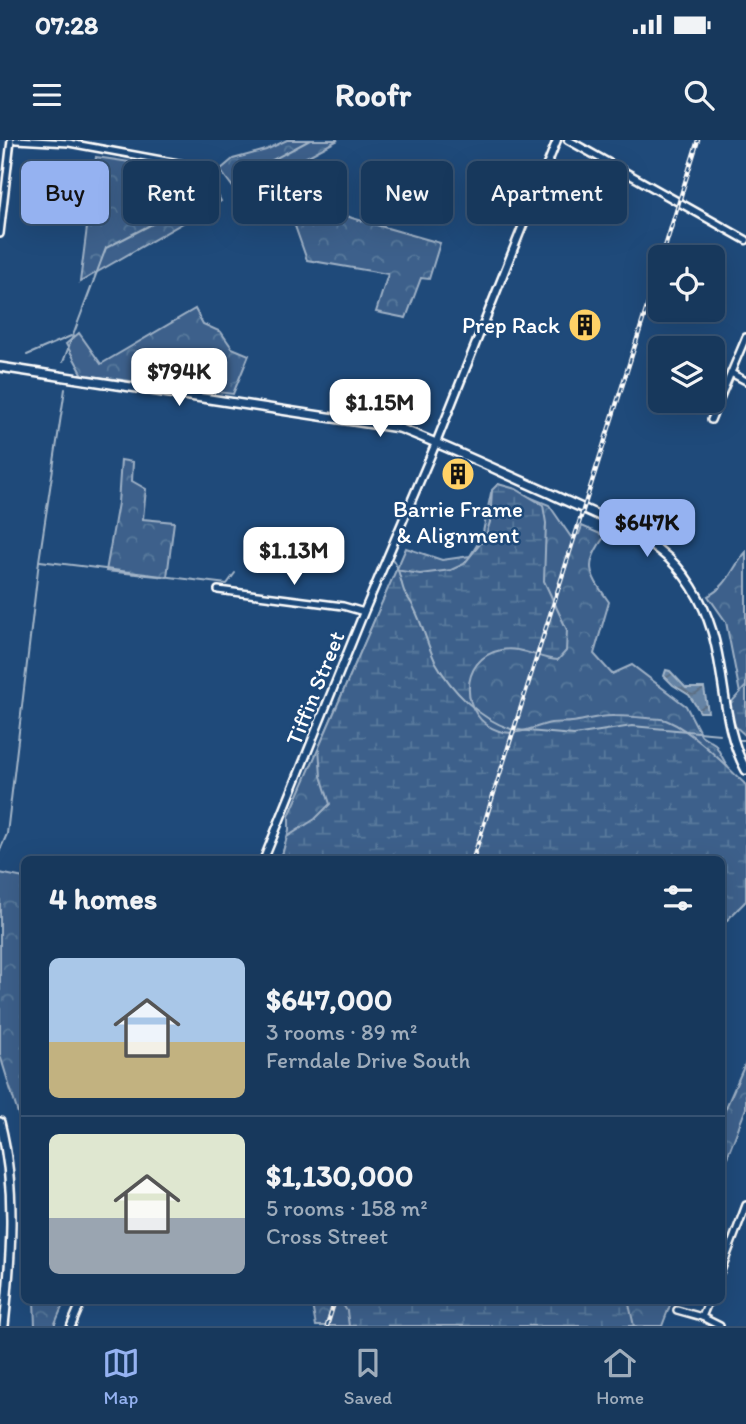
<!DOCTYPE html>
<meta charset="utf-8">
<style>
:root{--surface:#17385c;--page:#203f62;--text:#f1f3f6;--muted:#9eacbb;--line:#365272;--accent:#95b2f1}
body{margin:0;font-family:Itim,sans-serif;background:var(--page);color:var(--text);height:100vh;display:flex;flex-direction:column;font-size:26px;white-space:nowrap}
*{box-sizing:border-box;margin:0}
p{font-size:23px;color:var(--muted)}
.icon{flex:none;width:38px;height:38px;fill:none;stroke:currentColor;stroke-width:2;stroke-linecap:round;stroke-linejoin:round}
.map{position:relative;flex:1;overflow:hidden}
.drawer{position:absolute;left:21px;top:716px;width:704px;height:448px;display:flex;flex-direction:column;background:var(--surface);border-radius:10px;box-shadow:0 7px 28px #0002,0 0 0 2px var(--line)}
.drawer>*{flex:none}
.banner{position:absolute;left:21px;top:21px;width:705px;height:63px;display:flex;gap:14px}
.buttons{position:absolute;left:648px;top:105px;display:grid;gap:14px}
.buttons a{display:grid;place-items:center;width:77px;height:77px;border-radius:10px;background:var(--surface);box-shadow:0 7px 28px #0002,0 0 0 2px var(--line);font-size:35px}
.price{position:absolute;translate:-50% -60px;padding:0 16px;border-radius:14px;background:#fff;color:#222;font-size:23px;line-height:46px;filter:drop-shadow(0 2px 4px #0008)}
.price::after{content:'';position:absolute;left:50%;top:42px;width:21px;height:16px;margin-left:-10px;background:inherit;clip-path:polygon(0 0,100% 0,50% 100%)}
.price.selected{background:var(--accent);color:#111}
ul{padding:0;list-style:none}
li{display:flex;align-items:center;gap:21px;height:175px;padding:0 28px}
li+li{border-top:2px solid var(--line)}
li span{display:grid;place-items:center;flex:none;width:196px;height:140px;border-radius:10px;color:#555}
li>.icon{margin-inline-start:auto}
span .icon{width:84px;height:84px;fill:#fffc;stroke-width:1}
li b{font-size:30px}
h2{display:flex;justify-content:space-between;align-items:center;height:84px;padding:0 28px;font-size:30px}
.tag{padding:0 24px;border-radius:10px;background:var(--surface);box-shadow:0 7px 28px #0002,0 0 0 2px var(--line);font-size:24px;line-height:63px}
.tag.selected{background:var(--accent);color:#111}
.status{display:flex;justify-content:space-between;align-items:center;height:49px;padding:0 35px;background:var(--surface);direction:ltr}
.status svg{height:19px;fill:currentColor}
header{display:flex;justify-content:space-between;align-items:center;height:91px;padding:0 28px;background:var(--surface);font-size:32px;font-weight:700}
.menu{display:flex;justify-content:space-around;align-items:center;height:98px;border-top:2px solid var(--line);background:var(--surface);font-size:19px;color:var(--muted)}
.menu a{display:grid;justify-items:center;gap:4px}
.menu .selected{color:var(--accent)}
.map>svg:first-child{display:block}
.forest{fill:url(#forest-crowns);stroke:#9eb0c5;stroke-width:2}
.wetland{fill:url(#wetland-marsh);stroke:#9eb0c5;stroke-width:2}
.water{fill:url(#water-waves);stroke:#a3b5c8;stroke-width:2}
.lines{fill:none;stroke-linecap:round;stroke-linejoin:round}
.stream{stroke:#a3b5c8;stroke-width:2}
.minor-casing{stroke:#fff;stroke-width:10}
.tertiary-casing{stroke:#fff;stroke-width:11}
.secondary-casing{stroke:#fff;stroke-width:12}
.minor{stroke:#1f4a7a;stroke-width:5}
.tertiary{stroke:#1f4a7a;stroke-width:6}
.secondary{stroke:#1f4a7a;stroke-width:7}
.rail-casing{stroke:#fff;stroke-width:4.5}
.rail{stroke:#1f4a7a;stroke-width:2;stroke-dasharray:5;stroke-linecap:butt}
.labels{text-anchor:middle;dominant-baseline:central;stroke-width:5;stroke-linejoin:round;paint-order:stroke}
.poi-label{font-size:23px;fill:#fff;stroke:#1f4a7a;text-anchor:end}
.street-label{font-size:23px;fill:#fff;stroke:#1f4a7a}
</style>
<div class="status"><b>07:28</b><svg viewBox="0 0 49 12"><path d="M0 12V9h3v3zM5 12V6h3v6zM10 12V3h3v9zM15 12V0h3v12zM26 1h20v11H26zM47 4h2v5h-2z"/></svg></div>
<header><svg class="icon" aria-label="menu" viewBox="0 0 24 24"><path d="M4 6h16M4 12h16M4 18h16"/></svg>Roofr<svg class="icon" aria-label="search" viewBox="0 0 24 24"><circle cx="10" cy="10" r="6"/><path d="M15 15l6 6"/></svg></header>
<div class="map">
<svg width="746" height="1186" viewBox="0 0 746 1186">
<defs>
<pattern id="forest-crowns" width="20" height="18" patternUnits="userSpaceOnUse" patternTransform="scale(1.75)"><rect width="20" height="18" fill="#3c618b"/><path d="M2 6a3 3 0 1 1 6 0M12 15a3 3 0 1 1 6 0" fill="none" stroke="#59799c"/></pattern>
<pattern id="wetland-marsh" width="20" height="14" patternUnits="userSpaceOnUse" patternTransform="scale(1.75)"><rect width="20" height="14" fill="#3c618b"/><path d="M1 5h8M5 5V1M11 12h8M15 12V8" fill="none" stroke="#59799c"/></pattern>
<pattern id="water-waves" width="16" height="10" patternUnits="userSpaceOnUse" patternTransform="scale(1.75)"><rect width="16" height="10" fill="#6583a4"/><path d="M0 5q4-4 8 0t8 0" fill="none" stroke="#5b6d81"/></pattern>
</defs>
<rect width="100%" height="100%" fill="#1f4a7a"/>
<filter id="ink" filterUnits="userSpaceOnUse"><feTurbulence type="fractalNoise" baseFrequency=".0143" numOctaves="2"/><feDisplacementMap in="SourceGraphic" scale="14" xChannelSelector="R" yChannelSelector="G"/><feConvolveMatrix kernelMatrix="1 2 1 2 8 2 1 2 1" color-interpolation-filters="sRGB"/></filter>
<g filter="url(#ink)">
<g class="forest">
<path d="M 287,0 L 338,0 L 238,54 L 220,30 L 233,19 L 266,10 Z"/>
<path d="M 96,17 L 171,28 L 169,49 L 193,51 L 198,29 L 204,29 L 221,61 L 80,142 Z"/>
<path d="M 305,59 L 352,78 L 440,103 L 429,139 L 421,138 L 406,178 L 376,172 L 388,134 L 307,120 L 289,69 Z"/>
<path d="M 195,169 L 203,184 L 221,192 L 232,208 L 249,215 L 233,254 L 83,235 L 66,204 L 79,193 L 101,224 Z"/>
<path d="M 121,320 L 133,322 L 132,341 L 146,349 L 143,379 L 174,382 L 167,437 L 106,431 L 118,363 Z"/>
<path d="M 498,344 L 549,365 L 571,397 L 579,394 L 582,386 L 605,396 C 583,426 589,433 609,462 L 594,514 L 612,534 L 632,525 L 686,566 L 701,595 L 715,604 L 738,646 L 721,719 L 281,719 L 289,690 L 289,676 L 406,408 L 442,420 L 470,416 L 482,397 L 491,353 Z"/>
<path d="M 746,412 L 746,584 L 726,482 L 708,456 C 729,445 731,429 746,412 Z"/>
<path d="M 0,733 L 24,738 L 24,1017 L 19,977 L 0,915 Z"/>
<path d="M 746,922 L 746,968 L 721,1033 L 721,979 Z"/>
<path d="M 34,1160 L 65,1160 L 54,1186 L 35,1186 Z"/>
<path d="M 311,1160 L 672,1160 L 662,1186 L 316,1186 Z"/>
</g>
<g class="wetland">
<path d="M 498,344 L 516,349 L 543,365 L 546,383 L 544,441 L 567,490 L 566,511 L 558,520 C 538,519 522,506 501,510 C 458,518 459,578 499,591 C 516,597 535,586 551,583 C 558,582 565,583 572,582 C 586,580 601,575 615,576 C 625,576 636,577 646,578 C 653,579 662,578 668,581 C 694,592 725,625 746,645 L 746,761 L 721,786 L 721,719 L 281,719 L 287,697 L 315,679 L 330,664 L 321,636 L 319,607 L 396,430 L 420,434 L 451,430 L 464,424 L 485,398 L 490,382 L 492,350 Z"/>
<path d="M 746,546 L 746,596 L 735,586 L 728,566 Z"/>
<path d="M 340,1160 L 628,1160 L 634,1186 L 349,1186 L 347,1171 Z"/>
</g>
<path class="water" d="M 666,530 L 670,531 L 686,548 L 704,548 L 708,572 L 700,572 L 689,555 L 673,545 L 664,536 Z"/>
<g class="lines">
<g class="stream">
<path d="M 237,39 L 310,0"/>
<path d="M 27,215 L 71,196"/>
<path d="M 63,222 L 106,108 L 206,56"/>
<path d="M 393,420 C 400,430 400,440 404,451 C 407,457 412,463 415,470 C 423,486 427,504 435,521 C 451,550 479,579 511,589"/>
<path d="M 40,421 L 227,444 L 235,433"/>
<path d="M 516,590 L 574,595 L 632,586 L 720,594"/>
<path d="M 738,600 L 746,600"/>
<path d="M 0,710 L 7,694 L 39,421 L 65,249"/>
</g>
<defs>
<g id="minor">
<path d="M 16,0 L 69,3 L 194,26"/>
<path d="M 0,94 L 11,0"/>
<path d="M 731,233 L 746,241"/>
<path d="M 711,280 L 746,197"/>
<path d="M 218,450 L 343,466 L 364,472"/>
<path d="M 721,1131 L 746,1065"/>
<path d="M 677,1170 L 702,1177 L 720,1186"/>
<path d="M 702,1177 L 709,1160"/>
</g>
<g id="tertiary">
<path d="M 568,0 L 746,100"/>
<path d="M 264,719 L 364,472 L 436,303 L 557,0"/>
<path d="M 71,1186 L 82,1160"/>
</g>
<g id="secondary">
<path d="M 0,227 L 399,288 C 451,308 501,332 551,354 C 587,371 629,386 660,411 C 685,430 703,461 712,491 C 726,537 722,587 746,630"/>
<path d="M 0,982 C 17,1050 11,1117 4,1186"/>
</g>
</defs>
<use href="#minor" class="minor-casing"/>
<use href="#tertiary" class="tertiary-casing"/>
<use href="#secondary" class="secondary-casing"/>
<use href="#minor" class="minor"/>
<use href="#tertiary" class="tertiary"/>
<use href="#secondary" class="secondary"/>
<defs>
<g id="rail">
<path d="M 662,117 L 698,0"/>
<path d="M 473,719 L 660,126"/>
<path d="M 327,1186 L 335,1160"/>
</g>
</defs>
<use href="#rail" class="rail-casing"/>
<use href="#rail" class="rail"/>
</g>
</g>
<defs>
<symbol id="building-disc" viewBox="-11 -11 22 22"><circle r="9.5" fill="#ffd166" stroke="#1f4a7a"/><path d="M-4-6H4V6H1V3H-1V6H-4ZM-2.5-4.3h1.7v1.8h-1.7ZM.8-4.3h1.7v1.8H.8ZM-2.5-1h1.7V.8h-1.7ZM.8-1h1.7V.8H.8Z" fill="#111"/></symbol>
</defs>
<g fill-rule="evenodd">
<use href="#building-disc" x="566" y="166" width="38" height="38"/>
<use href="#building-disc" x="439" y="315" width="38" height="38"/>
</g>
<g class="labels">
<g class="poi-label">
<text x="560" y="185">Prep Rack</text>
<text x="458" y="369" text-anchor="middle">Barrie Frame<tspan x="458" dy="26">&amp; Alignment</tspan></text>
</g>
<g class="street-label">
<text transform="translate(315 548) rotate(-68)">Tiffin Street</text>
</g>
</g>
</svg>
<div class="buttons">
<a><svg class="icon" aria-label="locate" viewBox="0 0 24 24"><circle cx="12" cy="12" r="6"/><path d="M12 2v4M12 18v4M2 12h4M18 12h4"/></svg></a>
<a><svg class="icon" aria-label="layers" viewBox="0 0 24 24"><path d="M12 4l9 5-9 5-9-5zM3 14l9 5 9-5"/></svg></a>
</div>
<b class="price" style="left:179px;top:268px">$794K</b>
<b class="price" style="left:380px;top:299px">$1.15M</b>
<b class="price selected" style="left:647px;top:419px">$647K</b>
<b class="price" style="left:294px;top:447px">$1.13M</b>
<div class="banner">
<a class="tag selected">Buy</a>
<a class="tag">Rent</a>
<a class="tag">Filters</a>
<a class="tag">New</a>
<a class="tag">Apartment</a>
</div>
<section class="drawer">
<h2>4 homes<svg class="icon" aria-label="filters" viewBox="0 0 24 24"><path d="M4 7h16M4 17h16"/><circle cx="9" cy="7" r="2"/><circle cx="15" cy="17" r="2"/></svg></h2>
<ul>
<li><span style="background:linear-gradient(#a9c7e8 60%,#c2b280 0)"><svg class="icon" aria-label="home" viewBox="0 0 24 24"><path d="M3 11l9-7 9 7M6 9v11h12V9"/></svg></span><div><b>$647,000</b><p>3 rooms · 89 m²</p><p>Ferndale Drive South</p></div></li>
<li><span style="background:linear-gradient(#dfe7d0 60%,#9aa5b1 0)"><svg class="icon" aria-label="home" viewBox="0 0 24 24"><path d="M3 11l9-7 9 7M6 9v11h12V9"/></svg></span><div><b>$1,130,000</b><p>5 rooms · 158 m²</p><p>Cross Street</p></div></li>
</ul>
</section>
</div>
<nav class="menu">
<a class="selected"><svg class="icon" aria-label="map" viewBox="0 0 24 24"><path d="M3 6l6-2 6 2 6-2v14l-6 2-6-2-6 2zM9 4v14M15 6v14"/></svg>Map</a>
<a><svg class="icon" aria-label="saved" viewBox="0 0 24 24"><path d="M7 4h10v16l-5-4-5 4z"/></svg>Saved</a>
<a><svg class="icon" aria-label="home" viewBox="0 0 24 24"><path d="M3 11l9-7 9 7M6 9v11h12V9"/></svg>Home</a>
</nav>
